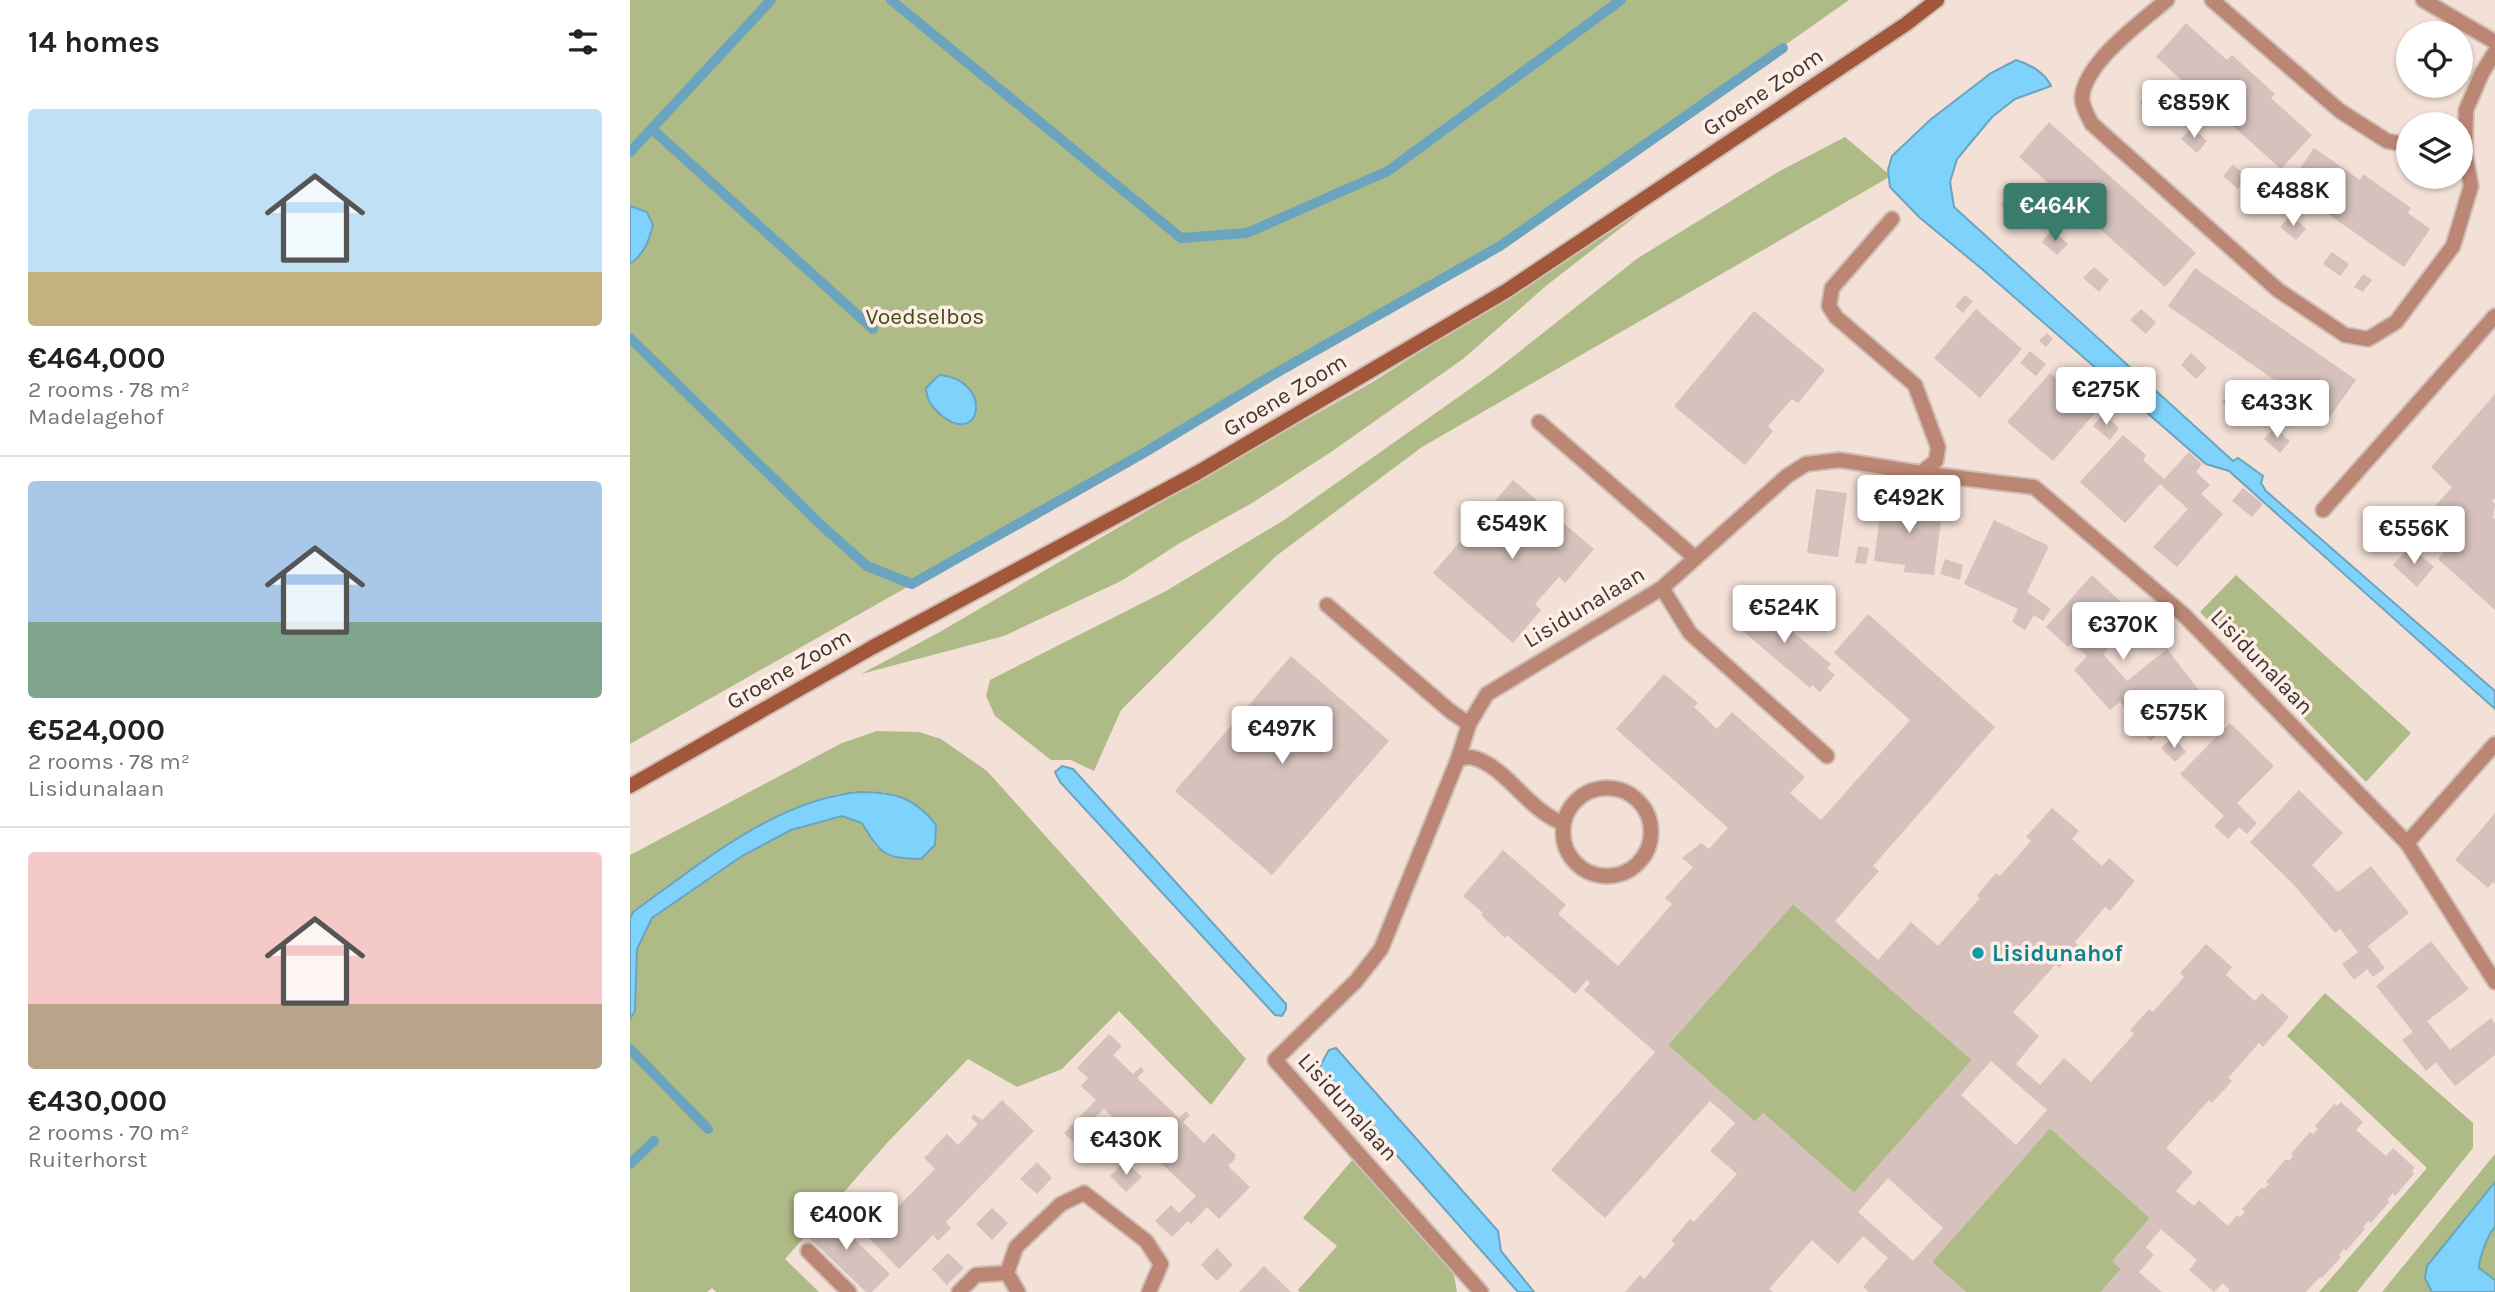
<!DOCTYPE html>
<meta charset="utf-8">
<style>
:root{--surface:#fff;--page:#f2f2f2;--text:#222;--muted:#767676;--line:#e0e0e0;--accent:#3a7c6c}
body{margin:0;font-family:Karla,sans-serif;background:var(--page);color:var(--text);height:100vh;display:flex;flex-direction:column;font-size:26px;white-space:nowrap}
*{box-sizing:border-box;margin:0}
p{font-size:23px;color:var(--muted)}
.icon{flex:none;width:38px;height:38px;fill:none;stroke:currentColor;stroke-width:2;stroke-linecap:round;stroke-linejoin:round}
.map{position:relative;flex:1;overflow:hidden}
.drawer{display:flex;flex-direction:column;background:var(--surface);width:630px}
.drawer>*{flex:none}
.buttons{position:absolute;left:1766px;top:21px;display:grid;gap:14px}
.buttons a{display:grid;place-items:center;width:77px;height:77px;border-radius:50%;background:var(--surface);box-shadow:0 2px 5px #0004;font-size:35px}
.price{position:absolute;translate:-50% -60px;padding:0 16px;border-radius:7px;background:#fff;color:#222;font-size:23px;line-height:46px;filter:drop-shadow(0 2px 4px #0008)}
.price::after{content:'';position:absolute;left:50%;top:42px;width:21px;height:16px;margin-left:-10px;background:inherit;clip-path:polygon(0 0,100% 0,50% 100%)}
.price.selected{background:var(--accent);color:#fff}
ul{padding:0;list-style:none}
li{display:grid;align-content:center;gap:14px;height:371px;padding:0 28px}
li+li{border-top:2px solid var(--line)}
li span{display:grid;place-items:center;height:217px;border-radius:7px;color:#555}
li>.icon{margin-inline-start:auto}
span .icon{width:126px;height:126px;fill:#fffc;stroke-width:1}
li b{font-size:30px}
h2{display:flex;justify-content:space-between;align-items:center;height:84px;padding:0 28px;font-size:30px}
main{display:flex;flex:1;min-height:0}
.map>svg:first-child{display:block}
.green{fill:#afbb86}
.water{fill:#7ed2fb;stroke:#6ba4bf;stroke-width:2}
.lines{fill:none;stroke-linecap:round;stroke-linejoin:round}
.stream{stroke:#6ba4bf;stroke-width:10}
.building{fill:#d6c1bc;fill-rule:evenodd}
.service-casing{stroke:#cfbeb5;stroke-width:18}
.minor-casing{stroke:#cfbeb5;stroke-width:18}
.tertiary-casing{stroke:#cfbeb5;stroke-width:18}
.secondary-casing{stroke:#cfbeb5;stroke-width:18}
.service{stroke:#bb8673;stroke-width:14}
.minor{stroke:#bb8673;stroke-width:14}
.tertiary{stroke:#bb8673;stroke-width:14}
.secondary{stroke:#a2563a;stroke-width:14}
.culture-dot{fill:#0f9aa8;stroke:#feeee6;stroke-width:2.5}
.labels{text-anchor:middle;dominant-baseline:central;stroke-width:7;stroke-linejoin:round;paint-order:stroke}
.street-label{font-size:23px;fill:#3e3733;stroke:#feeee6}
.park-label{font-size:23px;fill:#434d16;stroke:#feeee6}
.culture-label{font-size:23px;font-weight:bold;fill:#0d838f;stroke:#feeee6;text-anchor:start}
</style>
<main>
<section class="drawer">
<h2>14 homes<svg class="icon" aria-label="filters" viewBox="0 0 24 24"><path d="M4 7h16M4 17h16"/><circle cx="9" cy="7" r="2"/><circle cx="15" cy="17" r="2"/></svg></h2>
<ul>
<li><span style="background:linear-gradient(#bfe0f5 75%,#c2b280 0)"><svg class="icon" aria-label="home" viewBox="0 0 24 24"><path d="M3 11l9-7 9 7M6 9v11h12V9"/></svg></span><div><b>€464,000</b><p>2 rooms · 78 m²</p><p>Madelagehof</p></div></li>
<li><span style="background:linear-gradient(#a9c7e8 65%,#7fa58c 0)"><svg class="icon" aria-label="home" viewBox="0 0 24 24"><path d="M3 11l9-7 9 7M6 9v11h12V9"/></svg></span><div><b>€524,000</b><p>2 rooms · 78 m²</p><p>Lisidunalaan</p></div></li>
<li><span style="background:linear-gradient(#f6c9c9 70%,#b9a48a 0)"><svg class="icon" aria-label="home" viewBox="0 0 24 24"><path d="M3 11l9-7 9 7M6 9v11h12V9"/></svg></span><div><b>€430,000</b><p>2 rooms · 70 m²</p><p>Ruiterhorst</p></div></li>
</ul>
</section>
<div class="map">
<svg width="1865" height="1292" viewBox="0 0 1865 1292">
<rect width="100%" height="100%" fill="#f3e0d6"/>
<g class="green">
<path d="M 0,0 L 1219,0 L 869,246 L 707,337 L 512,454 L 0,744 Z"/>
<path d="M 1215,137 L 1261,176 L 792,447 L 646,556 L 491,710 L 464,771 L 441,760 L 421,760 L 365,716 L 356,696 L 360,680 L 536,591 L 654,520 L 861,374 L 1008,258 L 1148,172 Z"/>
<path d="M 1010,213 L 917,285 L 833,359 L 701,452 L 622,503 L 550,543 L 491,581 L 374,636 L 231,674 L 308,633 L 602,461 L 741,383 Z"/>
<path d="M 1606,575 L 1781,733 L 1736,782 L 1570,612 Z"/>
<path d="M 247,731 L 289,732 L 311,739 L 357,771 L 616,1059 L 581,1105 L 489,1011 L 432,1069 L 387,1087 L 338,1059 L 257,1143 L 155,1259 L 189,1292 L 86,1292 L 82,1288 L 77,1292 L 0,1292 L 0,1019 L 5,1011 L 7,949 L 22,918 L 112,856 L 161,830 L 212,816 L 232,823 L 246,847 L 256,792 L 207,794 L 149,816 L 3,912 L 0,919 L 0,855 L 212,743 Z"/>
<path d="M 1163,904 L 1342,1060 L 1224,1193 L 1133,1113 L 1125,1122 L 1038,1045 Z"/>
<path d="M 1695,993 L 1843,1123 L 1843,1148 L 1727,1292 L 1689,1292 L 1797,1168 L 1657,1036 Z"/>
<path d="M 1420,1128 L 1520,1218 L 1483,1261 L 1491,1269 L 1471,1292 L 1336,1292 L 1302,1262 Z"/>
<path d="M 1865,1154 L 1865,1182 L 1797,1266 L 1795,1278 L 1802,1292 L 1752,1292 Z"/>
<path d="M 723,1159 L 823,1270 L 827,1292 L 670,1292 L 668,1290 L 707,1246 L 673,1218 Z"/>
<path d="M 1865,1227 L 1865,1280 L 1863,1280 L 1849,1268 C 1849,1258 1858,1234 1865,1227 Z"/>
</g>
<g class="water">
<path d="M 1386,60 C 1400,64 1415,73 1421,86 L 1385,99 L 1362,117 L 1327,159 L 1320,182 L 1324,207 L 1603,461 L 1608,458 L 1633,476 L 1631,483 L 1636,491 L 1865,691 L 1865,709 L 1599,471 L 1576,464 L 1352,269 L 1289,217 L 1260,187 L 1258,170 L 1262,156 L 1300,120 L 1361,73 Z"/>
<path d="M 0,206 L 17,212 L 23,225 C 19,241 14,254 0,264 Z"/>
<path d="M 309,375 C 364,379 352,449 311,415 C 302,407 297,401 296,388 Z"/>
<path d="M 432,766 L 443,769 L 656,1004 L 656,1009 L 652,1016 L 645,1015 L 430,782 L 425,772 Z"/>
<path d="M 230,792 C 264,792 285,797 306,825 L 305,845 L 291,859 C 254,859 250,853 232,823 L 212,816 L 161,830 L 112,856 L 22,918 L 7,949 L 5,1011 L 0,1019 L 0,919 L 3,912 C 69,865 146,799 230,792 Z"/>
<path d="M 706,1048 L 868,1231 L 871,1251 L 904,1292 L 888,1292 L 700,1080 L 690,1066 L 699,1050 Z"/>
<path d="M 1865,1182 L 1865,1227 C 1858,1234 1849,1258 1849,1268 L 1865,1280 L 1865,1292 L 1802,1292 L 1795,1278 L 1797,1266 Z"/>
</g>
<g class="lines">
<g class="stream">
<path d="M 261,0 L 551,238 L 617,233 L 758,171 L 991,0"/>
<path d="M 22,129 L 243,329"/>
<path d="M 0,152 L 141,0"/>
<path d="M 0,338 L 191,525 L 237,566 L 282,584 L 512,454 L 641,376 L 870,246 L 1153,48"/>
<path d="M 0,1049 L 78,1129"/>
<path d="M 0,1164 L 24,1141"/>
</g>
</g>
<g class="building">
<path d="M 1556,23 L 1597,60 L 1602,55 L 1623,74 L 1645,94 L 1641,98 L 1682,135 L 1651,169 L 1526,57 Z"/>
<path d="M 1521,91 L 1536,105 L 1526,116 L 1510,103 Z"/>
<path d="M 1419,122 L 1566,253 L 1535,287 L 1389,157 Z"/>
<path d="M 1562,127 L 1577,141 L 1567,153 L 1551,139 Z"/>
<path d="M 1684,148 L 1730,180 L 1733,174 L 1781,208 L 1778,213 L 1800,229 L 1774,267 L 1658,186 Z"/>
<path d="M 1603,164 L 1618,178 L 1608,189 L 1593,176 Z"/>
<path d="M 1632,173 L 1645,184 L 1625,207 L 1612,196 Z"/>
<path d="M 1381,194 L 1396,207 L 1386,219 L 1371,205 Z"/>
<path d="M 1661,215 L 1676,229 L 1666,240 L 1650,227 Z"/>
<path d="M 1422,230 L 1438,244 L 1427,255 L 1412,242 Z"/>
<path d="M 1702,252 L 1719,264 L 1710,276 L 1693,264 Z"/>
<path d="M 1464,267 L 1479,280 L 1469,292 L 1453,278 Z"/>
<path d="M 1565,268 L 1726,380 L 1699,418 L 1538,306 Z"/>
<path d="M 1733,274 L 1742,280 L 1733,292 L 1724,287 Z"/>
<path d="M 1335,295 L 1343,301 L 1333,313 L 1325,306 Z"/>
<path d="M 1346,309 L 1392,349 L 1350,398 L 1304,358 Z"/>
<path d="M 1511,309 L 1526,322 L 1516,334 L 1500,320 Z"/>
<path d="M 1124,311 L 1195,370 L 1168,403 L 1162,399 L 1138,426 L 1143,431 L 1115,465 L 1044,406 Z"/>
<path d="M 1417,333 L 1423,339 L 1416,347 L 1409,341 Z"/>
<path d="M 1400,351 L 1416,364 L 1406,376 L 1390,363 Z"/>
<path d="M 1561,353 L 1577,368 L 1566,379 L 1551,365 Z"/>
<path d="M 1420,373 L 1465,413 L 1423,461 L 1377,422 Z"/>
<path d="M 1603,391 L 1618,404 L 1608,416 L 1592,402 Z"/>
<path d="M 1865,394 L 1865,498 L 1862,501 L 1865,504 L 1863,518 L 1865,519 L 1865,610 L 1808,559 L 1816,550 L 1813,548 L 1812,537 L 1817,532 L 1802,518 L 1801,511 L 1822,487 L 1801,467 Z"/>
<path d="M 1473,414 L 1489,428 L 1480,440 L 1463,426 Z"/>
<path d="M 1644,428 L 1660,441 L 1650,453 L 1634,439 Z"/>
<path d="M 1493,435 L 1516,455 L 1513,460 L 1534,479 L 1559,452 L 1572,464 L 1566,472 L 1580,485 L 1571,494 L 1593,514 L 1547,567 L 1523,547 L 1558,509 L 1530,484 L 1495,523 L 1450,482 Z"/>
<path d="M 883,480 L 964,549 L 935,583 L 929,577 L 905,604 L 911,610 L 883,643 L 803,573 Z"/>
<path d="M 1613,488 L 1633,504 L 1622,517 L 1602,501 Z"/>
<path d="M 1186,489 L 1217,493 L 1208,557 L 1177,553 Z"/>
<path d="M 1252,498 L 1313,506 L 1304,575 L 1274,572 L 1275,565 L 1244,561 Z"/>
<path d="M 1364,520 L 1419,546 L 1397,592 L 1421,609 L 1413,621 L 1404,615 L 1395,630 L 1382,622 L 1388,609 L 1334,584 Z"/>
<path d="M 1228,546 L 1239,548 L 1236,564 L 1225,563 Z"/>
<path d="M 1780,546 L 1804,567 L 1787,587 L 1763,565 Z"/>
<path d="M 1315,559 L 1333,565 L 1330,580 L 1310,574 Z"/>
<path d="M 1462,575 L 1507,617 L 1473,654 L 1497,681 L 1537,649 L 1575,698 L 1520,741 L 1490,702 L 1480,710 L 1444,670 L 1457,656 L 1442,643 L 1438,647 L 1416,627 Z"/>
<path d="M 1123,598 L 1201,664 L 1197,668 L 1205,675 L 1190,692 L 1182,685 L 1180,688 L 1102,622 Z"/>
<path d="M 1238,614 L 1365,727 L 1243,866 L 1249,871 L 1205,921 L 1248,960 L 1281,922 L 1308,946 L 1350,898 L 1347,895 L 1366,873 L 1370,876 L 1401,841 L 1396,837 L 1422,808 L 1449,831 L 1442,839 L 1472,866 L 1479,858 L 1505,881 L 1480,911 L 1475,907 L 1445,942 L 1448,946 L 1429,968 L 1426,964 L 1383,1012 L 1409,1036 L 1386,1064 L 1410,1085 L 1434,1058 L 1461,1082 L 1504,1034 L 1500,1030 L 1519,1009 L 1523,1012 L 1554,977 L 1550,973 L 1576,944 L 1602,967 L 1596,975 L 1625,1001 L 1632,993 L 1659,1017 L 1633,1047 L 1629,1043 L 1598,1078 L 1602,1081 L 1582,1103 L 1579,1100 L 1536,1148 L 1563,1172 L 1546,1191 L 1564,1206 L 1569,1200 L 1598,1226 L 1607,1215 L 1610,1217 L 1615,1212 L 1612,1209 L 1632,1187 L 1634,1189 L 1639,1184 L 1636,1182 L 1656,1159 L 1659,1161 L 1663,1156 L 1661,1154 L 1680,1132 L 1683,1134 L 1688,1129 L 1685,1126 L 1704,1104 L 1707,1106 L 1711,1102 L 1733,1122 L 1726,1130 L 1756,1156 L 1763,1148 L 1785,1168 L 1782,1171 L 1784,1174 L 1765,1196 L 1763,1193 L 1757,1200 L 1760,1201 L 1741,1223 L 1738,1221 L 1733,1227 L 1735,1229 L 1716,1251 L 1714,1249 L 1709,1255 L 1711,1257 L 1692,1278 L 1690,1277 L 1676,1292 L 1598,1292 L 1600,1290 L 1593,1283 L 1584,1292 L 1559,1270 L 1567,1260 L 1531,1229 L 1516,1247 L 1524,1255 L 1509,1272 L 1532,1292 L 1471,1292 L 1491,1269 L 1482,1261 L 1520,1218 L 1420,1128 L 1302,1262 L 1336,1292 L 1239,1292 L 1233,1287 L 1258,1258 L 1233,1236 L 1208,1264 L 1182,1240 L 1139,1289 L 1143,1292 L 995,1292 L 1010,1275 L 1014,1279 L 1045,1244 L 1041,1241 L 1060,1219 L 1064,1222 L 1107,1174 L 1080,1151 L 1105,1123 L 1080,1101 L 975,1218 L 921,1170 L 1025,1052 L 954,990 L 960,983 L 957,980 L 945,994 L 877,935 L 875,938 L 851,915 L 853,913 L 833,896 L 873,850 L 936,905 L 928,914 L 988,966 L 1042,904 L 1035,898 L 1063,867 L 1052,858 L 1071,843 L 1079,849 L 1098,828 L 986,729 L 1034,674 L 1068,703 L 1064,707 L 1087,729 L 1102,712 L 1175,777 L 1160,793 L 1191,820 L 1280,720 L 1204,653 ZM 1163,904 L 1342,1060 L 1224,1193 L 1133,1113 L 1125,1122 L 1038,1045 ZM 1361,1061 L 1417,1110 L 1386,1145 L 1331,1095 ZM 1258,1178 L 1313,1228 L 1283,1261 L 1228,1212 Z"/>
<path d="M 661,656 L 759,741 L 642,875 L 545,791 Z"/>
<path d="M 1600,723 L 1644,766 L 1607,803 L 1627,823 L 1617,834 L 1609,827 L 1598,839 L 1584,826 L 1594,816 L 1550,774 Z"/>
<path d="M 1543,737 L 1556,752 L 1545,762 L 1531,748 Z"/>
<path d="M 1669,790 L 1713,833 L 1682,865 L 1708,892 L 1741,866 L 1779,913 L 1738,946 L 1755,968 L 1743,977 L 1737,969 L 1724,980 L 1712,964 L 1728,952 L 1710,929 L 1705,933 L 1663,884 L 1620,842 Z"/>
<path d="M 1865,813 L 1865,884 L 1863,882 L 1858,888 L 1825,860 Z"/>
<path d="M 1801,941 L 1839,989 L 1797,1021 L 1809,1036 L 1820,1050 L 1861,1018 L 1865,1023 L 1865,1055 L 1825,1086 L 1806,1062 L 1796,1071 L 1772,1040 L 1783,1032 L 1746,986 Z"/>
<path d="M 479,1034 L 492,1046 L 483,1055 L 503,1074 L 511,1067 L 514,1071 L 507,1078 L 549,1118 L 556,1111 L 560,1115 L 553,1122 L 574,1143 L 583,1133 L 606,1155 L 604,1157 L 606,1158 L 598,1166 L 620,1187 L 589,1219 L 577,1207 L 561,1224 L 558,1221 L 542,1237 L 525,1221 L 541,1205 L 549,1213 L 566,1196 L 474,1109 L 457,1125 L 466,1133 L 451,1149 L 434,1133 L 466,1100 L 451,1086 L 458,1078 L 447,1068 Z"/>
<path d="M 372,1100 L 404,1131 L 316,1222 L 321,1228 L 308,1241 L 303,1235 L 269,1269 L 230,1229 L 252,1205 L 261,1214 L 305,1169 L 294,1158 L 317,1134 L 328,1145 L 348,1124 L 341,1118 L 344,1114 L 352,1120 Z"/>
<path d="M 495,1161 L 512,1177 L 496,1192 L 480,1176 Z"/>
<path d="M 407,1162 L 422,1178 L 407,1194 L 390,1179 Z"/>
<path d="M 362,1208 L 378,1223 L 362,1240 L 346,1224 Z"/>
<path d="M 194,1210 L 260,1274 L 242,1292 L 236,1292 L 173,1232 Z"/>
<path d="M 587,1248 L 603,1265 L 587,1281 L 571,1265 Z"/>
<path d="M 318,1253 L 334,1268 L 317,1285 L 302,1269 Z"/>
<path d="M 634,1266 L 661,1292 L 609,1292 Z"/>
</g>
<g class="lines">
<defs>
<g id="service">
<path d="M 1693,510 L 1865,316"/>
<path d="M 1032,588 L 1060,633 L 1197,756"/>
<path d="M 828,759 C 833,758 839,756 844,758 C 878,768 898,811 933,823"/>
<circle cx="977" cy="832" r="44"/>
<path d="M 178,1251 L 219,1292"/>
<path d="M 329,1292 L 346,1275 L 377,1273"/>
</g>
<g id="minor">
<path d="M 1537,0 C 1512,21 1454,63 1452,98 C 1452,107 1458,116 1462,124 L 1648,290 L 1715,335 L 1738,339 L 1766,322 L 1823,246 L 1841,186 L 1835,153 L 1836,110 L 1852,73 L 1865,52"/>
<path d="M 1582,0 L 1710,111 L 1757,141 L 1778,145"/>
<path d="M 1262,219 L 1202,288 L 1199,306 L 1206,317 L 1285,385 L 1308,447 L 1306,461 L 1291,473"/>
<path d="M 909,422 L 1064,557"/>
<path d="M 697,605 L 820,711 L 839,724"/>
<path d="M 1777,843 L 1865,744"/>
<path d="M 388,1292 L 377,1273 L 386,1247 L 431,1204 L 454,1193 L 516,1241 L 531,1264 L 519,1292"/>
<path d="M 851,1292 L 645,1060 L 726,981 L 751,949 L 828,759 L 839,724 L 857,694 L 1032,588 L 1157,476 L 1176,464 L 1210,460 L 1291,473 L 1404,487 L 1553,614 L 1777,843 L 1865,982"/>
</g>
<path id="tertiary" d="M 1793,0 L 1865,42"/>
<path id="secondary" d="M 0,786 L 243,647 L 567,473 L 876,291 L 1276,24 L 1307,0"/>
</defs>
<use href="#service" class="service-casing"/>
<use href="#minor" class="minor-casing"/>
<use href="#tertiary" class="tertiary-casing"/>
<use href="#secondary" class="secondary-casing"/>
<use href="#service" class="service"/>
<use href="#minor" class="minor"/>
<use href="#tertiary" class="tertiary"/>
<use href="#secondary" class="secondary"/>
</g>
<circle class="culture-dot" cx="1348" cy="953" r="7"/>
<g class="labels">
<g class="street-label">
<text transform="translate(1133 92) rotate(-34)">Groene Zoom</text>
<text transform="translate(655 395) rotate(-31)">Groene Zoom</text>
<text transform="translate(954 607) rotate(-31)">Lisidunalaan</text>
<text transform="translate(1632 662) rotate(46)">Lisidunalaan</text>
<text transform="translate(159 669) rotate(-30)">Groene Zoom</text>
<text transform="translate(718 1107) rotate(48)">Lisidunalaan</text>
</g>
<g class="park-label">
<text x="295" y="316">Voedselbos</text>
</g>
<g class="culture-label">
<text x="1362" y="953">Lisidunahof</text>
</g>
</g>
</svg>
<div class="buttons">
<a><svg class="icon" aria-label="locate" viewBox="0 0 24 24"><circle cx="12" cy="12" r="6"/><path d="M12 2v4M12 18v4M2 12h4M18 12h4"/></svg></a>
<a><svg class="icon" aria-label="layers" viewBox="0 0 24 24"><path d="M12 4l9 5-9 5-9-5zM3 14l9 5 9-5"/></svg></a>
</div>
<b class="price" style="left:1564px;top:140px">€859K</b>
<b class="price" style="left:1663px;top:228px">€488K</b>
<b class="price selected" style="left:1425px;top:243px">€464K</b>
<b class="price" style="left:1476px;top:427px">€275K</b>
<b class="price" style="left:1647px;top:440px">€433K</b>
<b class="price" style="left:1279px;top:535px">€492K</b>
<b class="price" style="left:882px;top:561px">€549K</b>
<b class="price" style="left:1784px;top:566px">€556K</b>
<b class="price" style="left:1154px;top:645px">€524K</b>
<b class="price" style="left:1493px;top:662px">€370K</b>
<b class="price" style="left:1544px;top:750px">€575K</b>
<b class="price" style="left:652px;top:766px">€497K</b>
<b class="price" style="left:496px;top:1177px">€430K</b>
<b class="price" style="left:216px;top:1252px">€400K</b>
</div>
</main>
